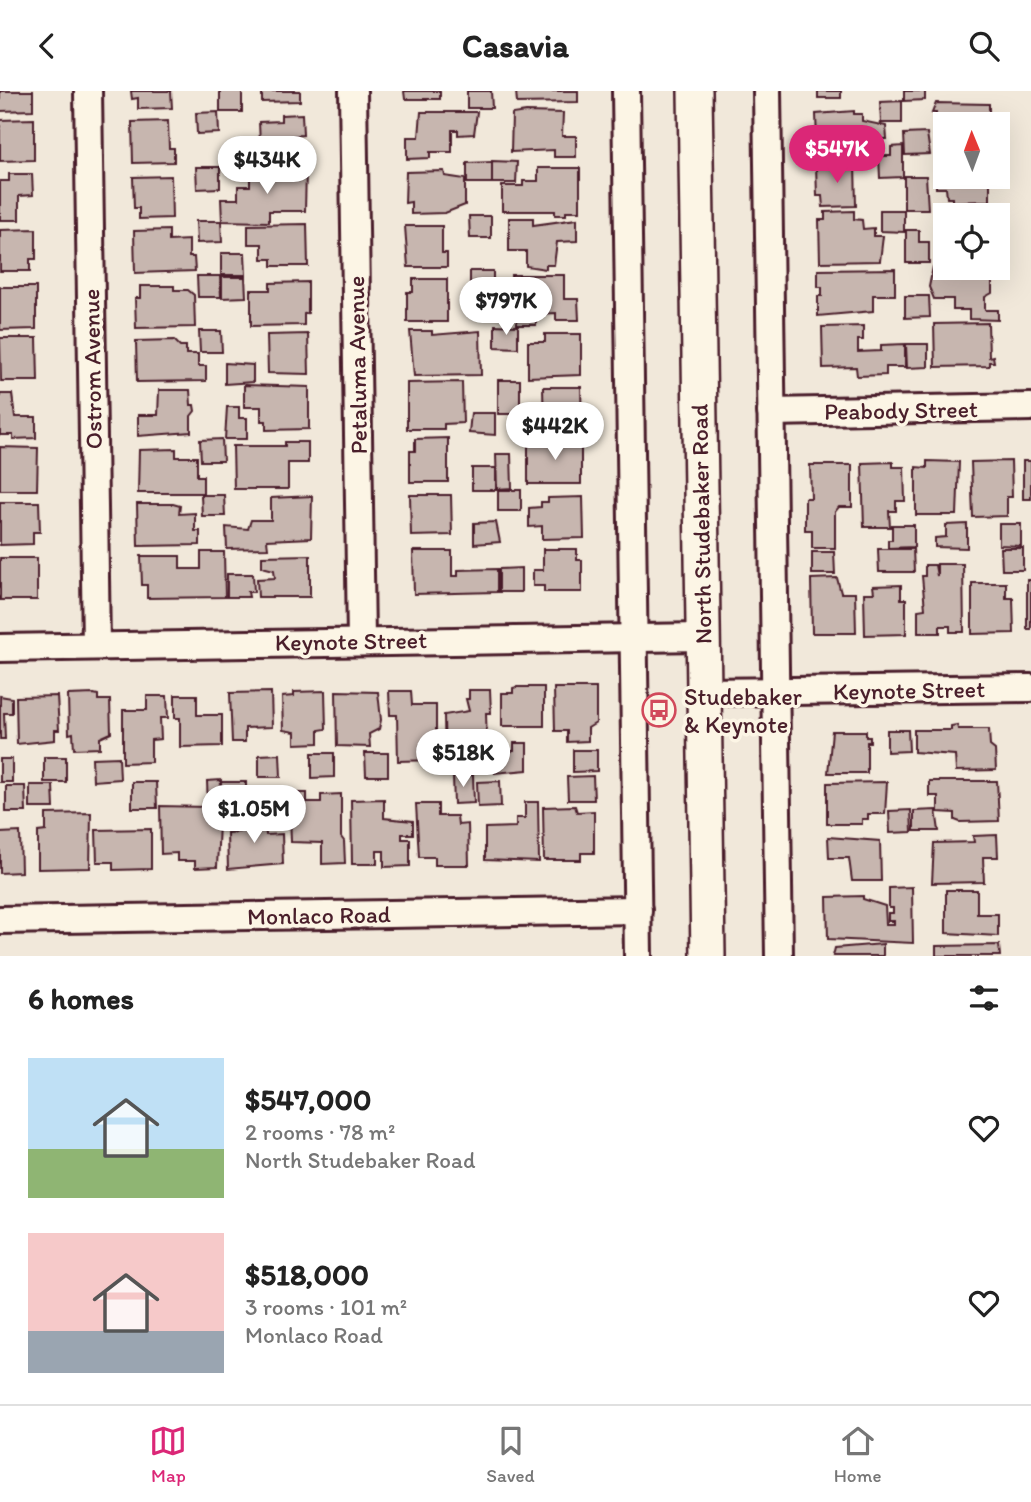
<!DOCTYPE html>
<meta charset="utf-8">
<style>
:root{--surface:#fff;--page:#f6f6f6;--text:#222;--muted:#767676;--line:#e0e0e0;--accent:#db2777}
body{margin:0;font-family:Itim,sans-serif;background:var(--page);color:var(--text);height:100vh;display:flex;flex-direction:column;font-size:26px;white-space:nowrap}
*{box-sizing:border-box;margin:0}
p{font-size:23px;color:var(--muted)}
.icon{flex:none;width:38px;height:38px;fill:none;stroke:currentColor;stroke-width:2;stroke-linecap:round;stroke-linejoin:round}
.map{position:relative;height:865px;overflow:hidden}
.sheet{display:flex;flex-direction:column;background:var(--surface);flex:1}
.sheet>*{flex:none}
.needle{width:46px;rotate:359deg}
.fabs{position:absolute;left:933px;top:21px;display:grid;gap:14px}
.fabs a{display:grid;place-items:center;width:77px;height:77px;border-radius:0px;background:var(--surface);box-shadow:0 7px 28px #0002;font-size:35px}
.price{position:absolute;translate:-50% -60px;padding:0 16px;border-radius:24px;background:#fff;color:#222;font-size:23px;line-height:46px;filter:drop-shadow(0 2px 4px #0008)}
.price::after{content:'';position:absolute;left:50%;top:42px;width:21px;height:16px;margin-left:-10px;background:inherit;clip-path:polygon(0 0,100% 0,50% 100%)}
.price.on{background:var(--accent);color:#fff}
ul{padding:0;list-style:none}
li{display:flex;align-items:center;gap:21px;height:175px;padding:0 28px}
li span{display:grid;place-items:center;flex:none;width:196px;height:140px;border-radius:0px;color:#555}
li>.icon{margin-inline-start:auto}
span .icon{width:84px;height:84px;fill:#fffc;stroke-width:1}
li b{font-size:30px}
h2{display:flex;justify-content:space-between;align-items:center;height:84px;padding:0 28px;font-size:30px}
header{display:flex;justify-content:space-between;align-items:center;height:91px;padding:0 28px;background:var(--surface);font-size:32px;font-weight:700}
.dock{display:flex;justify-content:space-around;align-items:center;height:98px;border-top:2px solid var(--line);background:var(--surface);font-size:19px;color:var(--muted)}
.dock a{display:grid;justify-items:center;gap:4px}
.dock .on{color:var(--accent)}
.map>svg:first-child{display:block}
.building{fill:#c7b6af;stroke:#4a1f2b;stroke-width:2}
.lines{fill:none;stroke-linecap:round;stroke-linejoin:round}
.minor-casing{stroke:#4a1f2b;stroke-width:32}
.major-casing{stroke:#4a1f2b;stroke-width:38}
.minor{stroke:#fcf5e5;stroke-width:26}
.major{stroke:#fcf5e5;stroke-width:33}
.labels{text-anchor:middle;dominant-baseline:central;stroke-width:7;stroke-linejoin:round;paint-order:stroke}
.street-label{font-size:24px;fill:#4a1f2b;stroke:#fcf5e5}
.poi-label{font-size:24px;fill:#4a1f2b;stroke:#fcf5e5;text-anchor:start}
</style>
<header><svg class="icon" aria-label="back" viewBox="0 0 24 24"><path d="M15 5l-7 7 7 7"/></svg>Casavia<svg class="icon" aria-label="search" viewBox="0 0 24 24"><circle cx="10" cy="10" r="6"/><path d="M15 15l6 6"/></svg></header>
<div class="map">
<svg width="1031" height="865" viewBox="0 0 1031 865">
<rect width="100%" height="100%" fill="#f1e8da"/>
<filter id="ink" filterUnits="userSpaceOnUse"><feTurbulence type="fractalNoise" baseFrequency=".0143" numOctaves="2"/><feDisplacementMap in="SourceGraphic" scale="14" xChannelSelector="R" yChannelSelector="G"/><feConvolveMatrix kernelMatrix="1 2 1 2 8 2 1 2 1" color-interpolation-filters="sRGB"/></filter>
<g filter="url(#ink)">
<g class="building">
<path d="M 0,0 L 33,0 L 33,19 L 0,20 Z"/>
<path d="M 131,0 L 171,0 L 172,17 L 138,18 L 138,7 L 132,8 Z"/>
<rect x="220" y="0" width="22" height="21"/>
<path d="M 254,0 L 300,0 L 300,10 L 262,11 L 262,1 Z"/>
<path d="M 404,0 L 440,0 L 440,8 L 405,8 Z"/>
<path d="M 467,0 L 491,0 L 492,17 L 467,17 Z"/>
<path d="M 516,0 L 578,0 L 578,11 L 517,12 Z"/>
<rect x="818" y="0" width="23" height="7"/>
<path d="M 904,0 L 925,0 L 925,9 L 904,10 Z"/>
<path d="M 902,10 L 902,32 L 881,32 L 880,11 Z"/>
<path d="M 936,12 L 989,13 L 989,33 L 945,33 L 945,44 L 934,44 L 936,22 L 932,22 Z"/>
<path d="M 854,20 L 854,23 L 862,23 L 862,30 L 886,35 L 887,48 L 879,48 L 879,61 L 820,61 L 817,58 L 816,52 L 820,52 L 817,49 L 816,23 Z"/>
<path d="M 218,21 L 219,42 L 197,43 L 196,22 Z"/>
<path d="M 421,21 L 477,21 L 474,43 L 458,44 L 458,39 L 452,39 L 452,61 L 430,61 L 430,67 L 407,68 L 407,46 L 419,46 Z"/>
<path d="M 526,21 L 563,22 L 562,45 L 576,45 L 576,66 L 554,66 L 554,59 L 511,61 L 512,23 Z"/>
<path d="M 302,23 L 303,44 L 290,45 L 291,68 L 254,70 L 253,53 L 260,53 L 259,31 L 281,30 L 281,24 Z"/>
<path d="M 34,28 L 34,69 L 0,70 L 0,29 Z"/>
<path d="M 168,30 L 169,57 L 174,57 L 174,71 L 133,72 L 132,31 Z"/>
<path d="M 927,42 L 930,63 L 905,64 L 904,43 Z"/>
<path d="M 903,55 L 903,86 L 880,87 L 879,65 L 891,65 L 891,56 Z"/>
<path d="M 492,70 L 517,71 L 516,92 L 492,92 Z"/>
<path d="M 492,71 L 492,92 L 467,92 L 467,72 Z"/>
<path d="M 855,72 L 856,115 L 823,116 L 822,105 L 817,105 L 816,74 Z"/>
<path d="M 196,76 L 220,76 L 220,97 L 197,98 Z"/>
<path d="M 538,77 L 580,77 L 580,120 L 566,120 L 566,124 L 555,124 L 555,120 L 502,120 L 502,95 L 523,95 L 523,90 L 538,90 Z"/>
<path d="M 306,78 L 305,120 L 269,120 L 269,131 L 222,130 L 221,108 L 238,108 L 238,95 L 250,95 L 250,79 Z"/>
<path d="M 444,80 L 445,85 L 465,88 L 465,114 L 445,122 L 411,123 L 411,111 L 405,112 L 406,81 Z"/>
<path d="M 9,83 L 32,83 L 33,104 L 19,105 L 19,129 L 0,129 L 0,90 L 9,90 Z"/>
<path d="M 936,84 L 990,86 L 990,110 L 952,111 L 952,107 L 947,107 L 946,97 L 936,97 Z"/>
<path d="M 171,85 L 172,127 L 139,128 L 139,117 L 134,117 L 133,86 Z"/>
<path d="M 904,85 L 926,85 L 928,118 L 904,118 Z"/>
<path d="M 880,119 L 904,119 L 904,141 L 880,140 Z"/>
<path d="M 854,120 L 854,128 L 862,129 L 863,138 L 874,137 L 874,145 L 883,145 L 880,170 L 820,171 L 819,129 L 825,129 L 825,121 Z"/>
<path d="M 469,125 L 491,125 L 491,147 L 470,147 Z"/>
<path d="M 509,127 L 533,127 L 533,134 L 577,128 L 577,150 L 557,151 L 554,174 L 546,174 L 546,178 L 526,175 L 526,160 L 509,160 Z"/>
<path d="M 196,130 L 221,130 L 222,151 L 197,152 Z"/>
<path d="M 307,133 L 308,175 L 272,175 L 272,168 L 262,168 L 262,153 L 248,153 L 248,134 Z"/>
<path d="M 405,135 L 442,135 L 442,162 L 447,162 L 447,176 L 408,176 Z"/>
<rect x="939" y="135" width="6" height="20"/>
<path d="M 36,138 L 36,168 L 30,168 L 30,180 L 0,180 L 0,139 Z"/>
<path d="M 169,139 L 169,150 L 189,149 L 189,166 L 194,166 L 195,180 L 135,182 L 134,140 Z"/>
<path d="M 906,139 L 919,139 L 919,151 L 929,151 L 929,172 L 906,172 Z"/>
<path d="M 221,162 L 245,162 L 246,184 L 221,184 Z"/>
<path d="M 933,176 L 992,177 L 992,202 L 985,206 L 985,219 L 998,219 L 998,229 L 969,228 L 969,219 L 953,219 L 953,208 L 934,208 L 929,196 Z"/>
<path d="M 895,178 L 895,204 L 873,204 L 873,220 L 818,225 L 818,205 L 822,205 L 822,196 L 818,196 L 818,179 Z"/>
<rect x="470" y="180" width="23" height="22"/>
<path d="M 511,184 L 564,184 L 564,208 L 578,208 L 579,229 L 556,229 L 556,222 L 536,223 L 536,234 L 517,234 L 517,223 L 513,222 Z"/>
<path d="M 197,185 L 220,185 L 221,206 L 198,206 Z"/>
<path d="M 222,186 L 245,186 L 246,206 L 222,207 Z"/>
<path d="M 413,188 L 447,188 L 447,231 L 407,231 L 407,201 L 413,201 Z"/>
<path d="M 308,191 L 308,222 L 304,223 L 304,234 L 251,235 L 251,199 L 270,199 L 270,192 Z"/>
<path d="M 140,195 L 174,195 L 174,199 L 188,199 L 194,204 L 195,236 L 136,237 L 135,207 L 140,207 Z"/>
<path d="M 0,196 L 36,196 L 36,238 L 0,239 Z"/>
<path d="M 905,205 L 929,205 L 930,226 L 905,227 Z"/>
<path d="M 988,232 L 989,266 L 993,265 L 994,271 L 989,271 L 989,275 L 935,276 L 934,233 Z"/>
<path d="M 495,234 L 518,235 L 518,257 L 495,256 Z"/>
<path d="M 863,235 L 863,249 L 858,249 L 858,261 L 881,260 L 881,254 L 905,253 L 905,276 L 886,276 L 886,284 L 857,285 L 856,276 L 823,277 L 822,236 Z"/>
<path d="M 199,240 L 221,240 L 222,261 L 200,261 Z"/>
<path d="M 410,240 L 432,240 L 432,244 L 480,240 L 481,284 L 414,285 Z"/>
<path d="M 308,243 L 309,283 L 268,282 L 267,244 Z"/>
<path d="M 545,243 L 581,243 L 581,284 L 528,286 L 528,251 L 545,251 Z"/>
<path d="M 0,247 L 37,247 L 38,290 L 1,290 Z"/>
<path d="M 174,249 L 180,255 L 186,255 L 186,263 L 198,263 L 198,275 L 206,275 L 206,290 L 137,291 L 136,250 Z"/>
<path d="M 906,253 L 928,253 L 928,276 L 907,277 Z"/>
<path d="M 225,272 L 253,274 L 253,291 L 225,293 Z"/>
<rect x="498" y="289" width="22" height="34"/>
<path d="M 462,291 L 463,332 L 444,333 L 444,338 L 407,338 L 407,292 Z"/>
<path d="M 244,294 L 309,296 L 309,338 L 266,339 L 266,330 L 261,330 L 261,316 L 244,316 Z"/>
<path d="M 543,296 L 581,296 L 582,337 L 544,338 Z"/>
<path d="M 159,299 L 190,299 L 191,314 L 194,314 L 195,320 L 191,325 L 191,341 L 138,345 L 138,324 L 158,324 Z"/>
<path d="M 0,303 L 12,303 L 15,326 L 36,326 L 36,347 L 13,348 L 13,344 L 0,344 Z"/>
<path d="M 227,316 L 239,316 L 239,327 L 247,327 L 247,348 L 225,348 Z"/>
<path d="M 471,322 L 495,322 L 495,344 L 469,342 Z"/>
<path d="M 448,347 L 448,391 L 410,391 L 410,360 L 415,360 L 415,348 Z"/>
<path d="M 557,347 L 581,347 L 581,393 L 528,393 L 528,352 L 557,351 Z"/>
<path d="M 222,348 L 223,370 L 201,370 L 200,349 Z"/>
<path d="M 285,351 L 308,351 L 308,372 L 288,372 L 288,398 L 234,398 L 233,355 L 285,355 Z"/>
<path d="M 0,356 L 38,357 L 37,399 L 0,399 Z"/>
<path d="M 176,358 L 176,366 L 197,366 L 197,385 L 203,385 L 203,402 L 138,402 L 139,359 Z"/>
<path d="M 496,363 L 511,363 L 512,397 L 497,398 Z"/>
<path d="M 927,370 L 959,371 L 957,424 L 916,424 L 916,376 L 927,377 Z"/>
<path d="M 1011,370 L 1012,406 L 1007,406 L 1007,425 L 973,426 L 971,371 Z"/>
<rect x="1023" y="370" width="8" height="38"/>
<path d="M 893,371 L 893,376 L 904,376 L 905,410 L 896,410 L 896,420 L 889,420 L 890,436 L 864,436 L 862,372 Z"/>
<path d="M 810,374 L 852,374 L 852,416 L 839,416 L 835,421 L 835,457 L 812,457 L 812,439 L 805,439 L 805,407 L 811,407 Z"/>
<rect x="472" y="377" width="24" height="22"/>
<rect x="498" y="399" width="23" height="21"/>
<path d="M 201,404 L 224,404 L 225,425 L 202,425 Z"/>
<path d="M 410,404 L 451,404 L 452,444 L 411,445 Z"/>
<path d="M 312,405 L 311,447 L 267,449 L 268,457 L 227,458 L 226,436 L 248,438 L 251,429 L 271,429 L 271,407 Z"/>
<path d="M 583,406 L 584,447 L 542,448 L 542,435 L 529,436 L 529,417 L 541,416 L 541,411 L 548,411 L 548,407 Z"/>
<path d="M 0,411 L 39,411 L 40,441 L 33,441 L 33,453 L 0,454 Z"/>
<path d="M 137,413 L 173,413 L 180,415 L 179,423 L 195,422 L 195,440 L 200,440 L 200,454 L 138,455 Z"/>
<path d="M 496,431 L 500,451 L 474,453 L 474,432 Z"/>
<path d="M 967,433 L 967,457 L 935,456 L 935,447 L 946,446 L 946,434 Z"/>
<path d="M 999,433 L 1021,433 L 1021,455 L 999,454 Z"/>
<path d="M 892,434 L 914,434 L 914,456 L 888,457 L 888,449 L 892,449 Z"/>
<path d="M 1001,457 L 1023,457 L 1023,479 L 1002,479 Z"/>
<path d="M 543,458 L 577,458 L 577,469 L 582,469 L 582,501 L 544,501 L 544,495 L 533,495 L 533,479 L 543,479 Z"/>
<path d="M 878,458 L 913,458 L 914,481 L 879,481 Z"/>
<path d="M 413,460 L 452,460 L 452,485 L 458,485 L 458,479 L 497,478 L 497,501 L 414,503 Z"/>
<path d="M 201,461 L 224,461 L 225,506 L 147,507 L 147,494 L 142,494 L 141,465 L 180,465 L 180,478 L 201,478 Z"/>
<path d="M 812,461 L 834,461 L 835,483 L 812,483 Z"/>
<path d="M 310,464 L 310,506 L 258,506 L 257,488 L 275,487 L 274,479 L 262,476 L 262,465 Z"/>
<rect x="0" y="467" width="37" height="42"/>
<path d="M 937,473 L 963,473 L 964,541 L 950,541 L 950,535 L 940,535 L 940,542 L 918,542 L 918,519 L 925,518 L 922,485 L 925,485 L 925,474 L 935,474 L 937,485 Z"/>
<path d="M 521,477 L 521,501 L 499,501 L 499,478 Z"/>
<path d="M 227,483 L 253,483 L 254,501 L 248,501 L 249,506 L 227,506 Z"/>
<path d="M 837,487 L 841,502 L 855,502 L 856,542 L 812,542 L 811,488 Z"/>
<rect x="1027" y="489" width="4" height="49"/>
<path d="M 972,492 L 1006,492 L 1006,507 L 1013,507 L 1014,542 L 972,543 Z"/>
<path d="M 901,494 L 901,508 L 906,508 L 906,543 L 865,544 L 864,502 L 874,502 L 873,495 Z"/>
<path d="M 517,596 L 544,596 L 544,635 L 502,635 L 502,602 L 513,602 L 513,597 Z"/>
<path d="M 554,597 L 596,597 L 596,632 L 588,637 L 588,650 L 567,651 L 567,640 L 555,640 Z"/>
<path d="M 469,599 L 490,599 L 491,622 L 486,622 L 487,655 L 483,655 L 483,675 L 445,676 L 444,624 L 469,620 L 466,608 L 469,608 Z"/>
<path d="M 325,600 L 326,638 L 319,639 L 319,652 L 295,653 L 295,641 L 283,639 L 282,606 L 294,605 L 294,601 Z"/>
<path d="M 336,600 L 378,601 L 381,629 L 379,638 L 369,643 L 370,656 L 337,655 Z"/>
<path d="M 389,600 L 411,600 L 412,614 L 436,614 L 436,669 L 398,670 L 397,624 L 390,624 Z"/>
<path d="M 271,601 L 272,636 L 245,637 L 245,651 L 232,651 L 230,602 Z"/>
<path d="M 94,603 L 98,604 L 98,609 L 110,609 L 111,642 L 100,647 L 100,657 L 74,658 L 73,642 L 69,643 L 68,604 Z"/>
<path d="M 175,604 L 197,604 L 197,624 L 222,624 L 222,655 L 180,656 L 180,627 L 175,627 Z"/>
<path d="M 0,605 L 12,607 L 12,622 L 4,622 L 5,648 L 0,648 Z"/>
<path d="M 57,605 L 59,639 L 55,639 L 55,649 L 17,653 L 16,606 Z"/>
<path d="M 147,605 L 167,605 L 168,627 L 160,627 L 161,648 L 151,649 L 151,671 L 123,672 L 123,619 L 147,619 Z"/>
<path d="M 957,634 L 958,638 L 989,638 L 990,655 L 995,659 L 996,679 L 956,680 L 955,664 L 914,661 L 914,639 L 951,639 L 951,635 Z"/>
<path d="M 887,639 L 908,639 L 909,660 L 887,661 Z"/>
<path d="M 832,640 L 866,640 L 866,646 L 870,646 L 870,651 L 867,651 L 867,682 L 828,682 Z"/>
<path d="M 514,652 L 527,652 L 527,679 L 495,682 L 495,660 L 514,660 Z"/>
<path d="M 573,659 L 597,659 L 597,680 L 573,681 Z"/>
<path d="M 312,662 L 334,662 L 334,686 L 312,687 Z"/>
<path d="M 365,662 L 388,662 L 388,685 L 366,685 Z"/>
<path d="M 280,663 L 281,686 L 259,686 L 259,664 Z"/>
<rect x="44" y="666" width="22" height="25"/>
<path d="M 119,666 L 120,688 L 93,690 L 92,667 Z"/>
<rect x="0" y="668" width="12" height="23"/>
<path d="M 473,684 L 474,712 L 454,713 L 453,685 Z"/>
<path d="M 593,685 L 594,709 L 568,709 L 567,686 Z"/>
<path d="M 221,689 L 217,776 L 195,777 L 195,770 L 177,770 L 177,762 L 161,763 L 160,715 L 208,716 L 207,690 Z"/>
<path d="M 500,690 L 501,715 L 478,716 L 477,691 Z"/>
<path d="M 929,690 L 997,690 L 999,730 L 960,731 L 955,729 L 955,722 L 938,721 L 938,705 L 929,705 Z"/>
<path d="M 132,691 L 156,691 L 157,717 L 132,717 Z"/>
<rect x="221" y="691" width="25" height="25"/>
<path d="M 887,691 L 885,723 L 868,723 L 868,728 L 862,728 L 862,733 L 827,733 L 827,692 Z"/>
<path d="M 30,694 L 53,694 L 54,717 L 30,717 Z"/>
<path d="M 6,695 L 25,695 L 26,721 L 6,721 Z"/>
<path d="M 288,702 L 307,702 L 307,711 L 321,711 L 321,704 L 341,703 L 341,746 L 344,750 L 345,772 L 322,773 L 322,752 L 291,751 L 290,723 L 286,723 Z"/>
<path d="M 384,708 L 384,727 L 413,730 L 413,743 L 402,743 L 402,748 L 410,748 L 410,775 L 384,776 L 384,760 L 377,760 L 377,773 L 352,773 L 351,709 Z"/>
<path d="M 525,711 L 538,711 L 539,771 L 485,769 L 485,737 L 516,736 L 516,727 L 525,727 Z"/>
<path d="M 416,713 L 438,713 L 438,725 L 457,725 L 458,734 L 468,733 L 469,774 L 435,774 L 435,766 L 419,766 Z"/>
<path d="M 575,715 L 577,721 L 594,720 L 594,762 L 581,762 L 581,769 L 544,769 L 543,716 Z"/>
<path d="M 911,719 L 912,741 L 890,742 L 889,720 Z"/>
<path d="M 936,719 L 939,740 L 914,740 L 914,720 Z"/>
<path d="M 91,722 L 90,777 L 38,778 L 38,741 L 46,740 L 46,723 Z"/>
<path d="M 264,725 L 266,744 L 282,743 L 283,773 L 228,778 L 227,742 L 239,741 L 241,726 Z"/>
<path d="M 151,738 L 151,778 L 113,779 L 113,771 L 97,771 L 96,739 Z"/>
<path d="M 20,741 L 21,781 L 0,782 L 0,742 Z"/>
<path d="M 997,744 L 998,766 L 983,766 L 984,791 L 932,792 L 934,752 L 974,751 L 973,745 Z"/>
<path d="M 828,746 L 880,750 L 881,790 L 852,790 L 849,767 L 829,767 Z"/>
<path d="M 912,796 L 913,852 L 828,848 L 827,806 L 863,805 L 863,808 L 885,815 L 886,833 L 894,833 L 894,830 L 888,830 L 888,822 L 893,822 L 893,817 L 889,817 L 889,797 Z"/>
<path d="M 946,799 L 977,799 L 977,823 L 998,823 L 998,845 L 946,842 Z"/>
<path d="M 883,853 L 883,865 L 833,865 L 835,857 Z"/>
<path d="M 999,854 L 1000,865 L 936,865 L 936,855 Z"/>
</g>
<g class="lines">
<defs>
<g id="minor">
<path d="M 88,0 L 96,555"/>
<path d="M 353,0 L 361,549"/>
<path d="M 626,0 L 638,865"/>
<path d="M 767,0 L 779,865"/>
<path d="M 771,321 L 1031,316"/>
<path d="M 0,557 L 702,546"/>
<path d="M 703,601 L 1031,597"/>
<path d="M 0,829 L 638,819"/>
</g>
<path id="major" d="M 695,0 L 708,865"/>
</defs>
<use href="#minor" class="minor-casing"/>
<use href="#major" class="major-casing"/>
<use href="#minor" class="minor"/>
<use href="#major" class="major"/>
</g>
</g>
<defs>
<symbol id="bus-ring" viewBox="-11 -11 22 22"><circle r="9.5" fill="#fcf5e5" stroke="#d1495b" stroke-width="1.5"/><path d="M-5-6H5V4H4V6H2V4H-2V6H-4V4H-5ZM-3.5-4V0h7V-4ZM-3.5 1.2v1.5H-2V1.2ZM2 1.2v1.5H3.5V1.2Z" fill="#d1495b"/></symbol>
</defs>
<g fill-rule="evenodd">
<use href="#bus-ring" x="640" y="600" width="38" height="38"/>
</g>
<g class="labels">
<g class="street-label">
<text transform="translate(357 274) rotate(-91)">Petaluma Avenue</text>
<text transform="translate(92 278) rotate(-91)">Ostrom Avenue</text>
<text transform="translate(901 319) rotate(-1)">Peabody Street</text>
<text transform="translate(701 433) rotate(-91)">North Studebaker Road</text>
<text transform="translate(351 550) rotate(-1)">Keynote Street</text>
<text transform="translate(909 599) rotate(-1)">Keynote Street</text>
<text transform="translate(319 824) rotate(-1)">Monlaco Road</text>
</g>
<g class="poi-label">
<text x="684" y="605">Studebaker<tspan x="684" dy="28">&amp; Keynote</tspan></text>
</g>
</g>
</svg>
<div class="fabs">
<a><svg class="needle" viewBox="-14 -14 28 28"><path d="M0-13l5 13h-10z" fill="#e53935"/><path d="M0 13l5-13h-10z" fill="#767676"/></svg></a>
<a><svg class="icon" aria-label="locate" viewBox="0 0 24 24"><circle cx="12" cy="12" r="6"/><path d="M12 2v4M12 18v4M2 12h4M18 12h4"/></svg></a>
</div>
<b class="price on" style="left:837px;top:94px">$547K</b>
<b class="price" style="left:267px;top:105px">$434K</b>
<b class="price" style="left:506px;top:246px">$797K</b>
<b class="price" style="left:555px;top:371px">$442K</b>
<b class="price" style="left:463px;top:698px">$518K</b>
<b class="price" style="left:254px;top:754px">$1.05M</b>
</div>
<section class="sheet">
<h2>6 homes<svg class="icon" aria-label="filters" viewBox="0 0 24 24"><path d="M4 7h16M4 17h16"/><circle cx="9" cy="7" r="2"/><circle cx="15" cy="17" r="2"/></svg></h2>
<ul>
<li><span style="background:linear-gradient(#bfe0f5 65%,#8fb573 0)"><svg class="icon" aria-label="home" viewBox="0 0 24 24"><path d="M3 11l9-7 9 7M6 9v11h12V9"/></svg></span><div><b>$547,000</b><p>2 rooms · 78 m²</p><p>North Studebaker Road</p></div><svg class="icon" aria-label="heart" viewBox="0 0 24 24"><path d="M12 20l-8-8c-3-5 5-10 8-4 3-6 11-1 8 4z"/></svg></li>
<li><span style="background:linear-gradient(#f6c9c9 70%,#9aa5b1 0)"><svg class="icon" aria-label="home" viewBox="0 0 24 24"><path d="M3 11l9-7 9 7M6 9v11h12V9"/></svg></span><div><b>$518,000</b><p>3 rooms · 101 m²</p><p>Monlaco Road</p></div><svg class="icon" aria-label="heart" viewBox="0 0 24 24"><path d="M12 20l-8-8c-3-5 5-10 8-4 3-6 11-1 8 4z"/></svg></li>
</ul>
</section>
<nav class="dock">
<a class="on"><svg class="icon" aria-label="map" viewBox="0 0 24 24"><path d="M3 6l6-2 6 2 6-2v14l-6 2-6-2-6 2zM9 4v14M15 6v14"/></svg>Map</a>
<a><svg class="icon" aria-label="saved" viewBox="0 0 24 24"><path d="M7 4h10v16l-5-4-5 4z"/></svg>Saved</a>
<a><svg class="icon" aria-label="home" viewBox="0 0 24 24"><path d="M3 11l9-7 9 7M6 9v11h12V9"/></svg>Home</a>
</nav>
